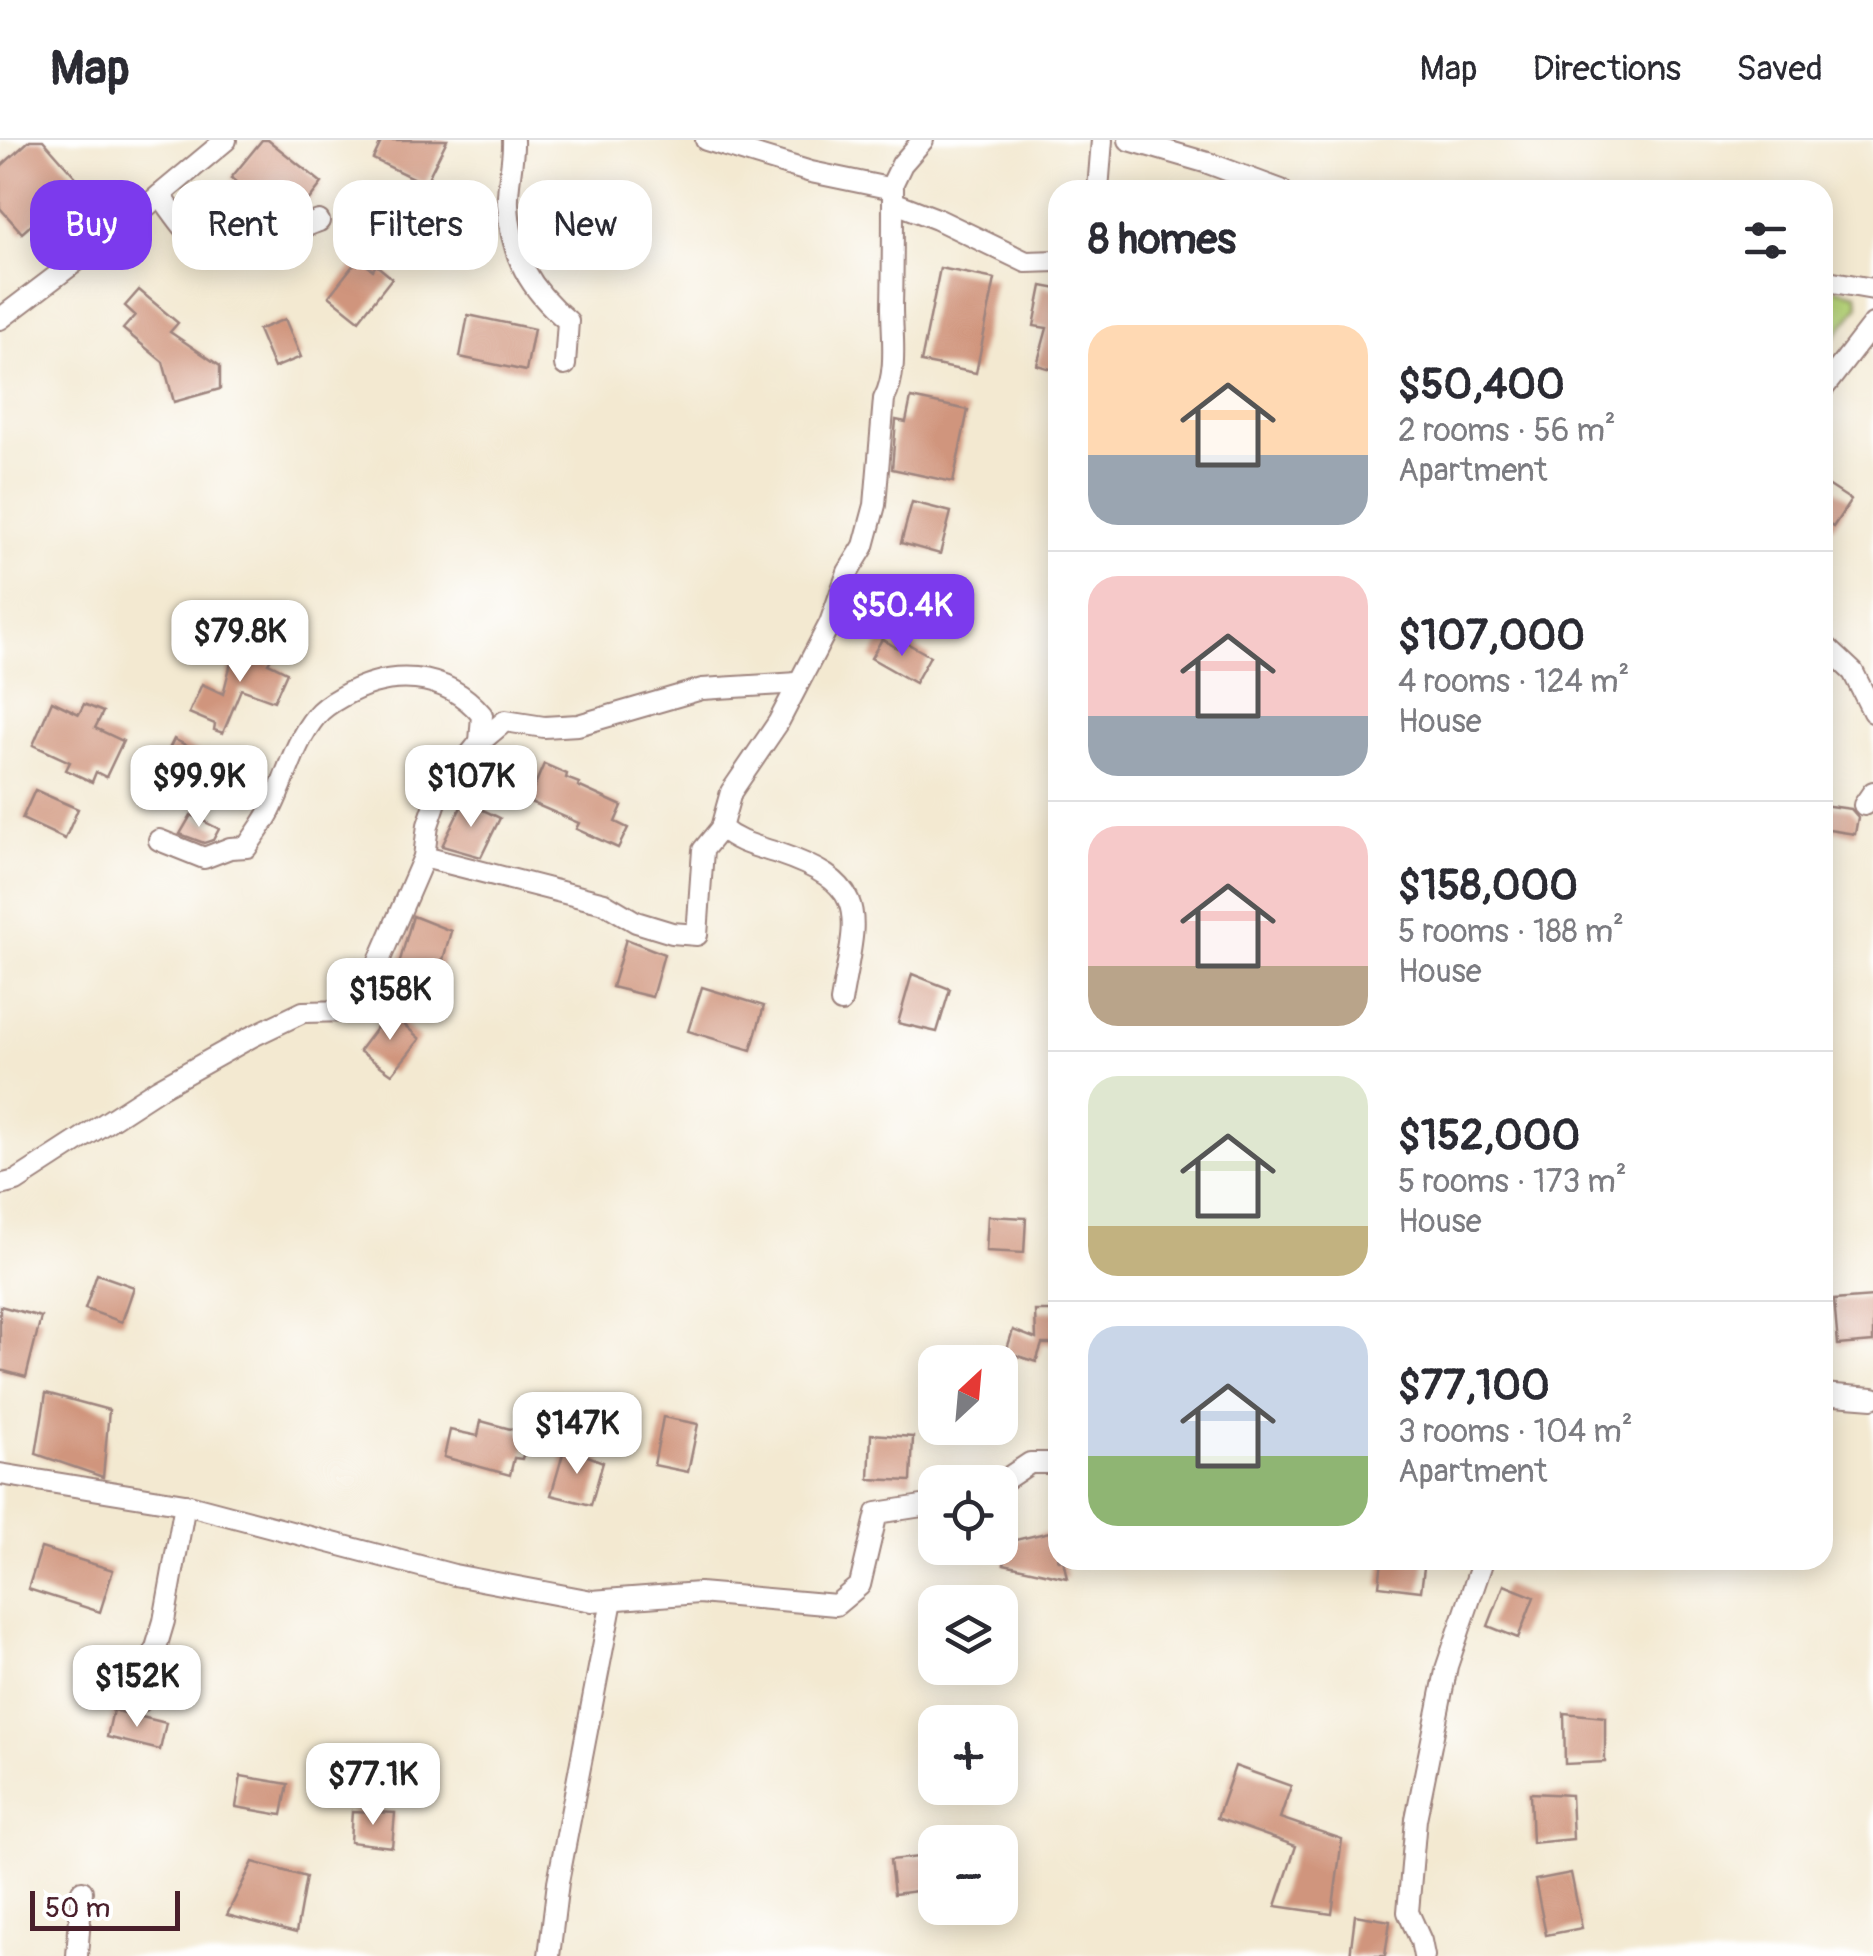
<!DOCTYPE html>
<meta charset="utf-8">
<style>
:root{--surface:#fff;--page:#f7f7f7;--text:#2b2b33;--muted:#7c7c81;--line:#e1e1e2;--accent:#7c3aed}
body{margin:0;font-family:Pangolin,sans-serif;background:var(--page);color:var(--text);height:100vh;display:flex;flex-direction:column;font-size:38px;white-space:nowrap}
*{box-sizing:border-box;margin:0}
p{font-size:32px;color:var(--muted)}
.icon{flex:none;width:55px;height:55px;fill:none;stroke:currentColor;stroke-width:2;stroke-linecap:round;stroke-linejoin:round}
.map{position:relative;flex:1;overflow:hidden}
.details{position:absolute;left:1048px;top:40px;width:785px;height:1390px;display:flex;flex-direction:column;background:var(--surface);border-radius:30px;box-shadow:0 5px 25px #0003}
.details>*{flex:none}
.hud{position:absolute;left:30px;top:40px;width:868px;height:90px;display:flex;gap:20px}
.needle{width:65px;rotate:26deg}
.controls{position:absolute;left:918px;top:1205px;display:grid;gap:20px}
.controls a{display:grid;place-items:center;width:100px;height:100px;border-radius:20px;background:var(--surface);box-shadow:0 5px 25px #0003;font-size:50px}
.scale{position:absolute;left:30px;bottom:25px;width:150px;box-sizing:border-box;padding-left:10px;border:5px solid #4a1f2b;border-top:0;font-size:28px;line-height:35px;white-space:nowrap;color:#4a1f2b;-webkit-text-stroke:8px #fff;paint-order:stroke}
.price{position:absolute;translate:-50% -85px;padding:0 22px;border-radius:20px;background:#fff;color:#222;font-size:32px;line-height:65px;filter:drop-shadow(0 2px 5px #0008)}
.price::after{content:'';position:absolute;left:50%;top:60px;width:30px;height:22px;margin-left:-15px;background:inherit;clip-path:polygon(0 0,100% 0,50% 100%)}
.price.on{background:var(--accent);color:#fff}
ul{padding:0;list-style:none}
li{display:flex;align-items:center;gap:30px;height:250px;padding:0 40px}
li+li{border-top:2px solid var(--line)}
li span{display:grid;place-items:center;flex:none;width:280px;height:200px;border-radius:30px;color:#555}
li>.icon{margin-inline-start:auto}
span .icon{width:120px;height:120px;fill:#fffc;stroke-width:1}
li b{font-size:42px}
h2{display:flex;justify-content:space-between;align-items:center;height:120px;padding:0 40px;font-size:42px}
.pill{padding:0 35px;border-radius:30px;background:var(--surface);box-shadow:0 5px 25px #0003;font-size:35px;line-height:90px}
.pill.on{background:var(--accent);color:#fff}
header{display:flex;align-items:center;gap:60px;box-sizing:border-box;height:140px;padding:0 50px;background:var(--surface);border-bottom:2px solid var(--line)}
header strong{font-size:48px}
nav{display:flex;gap:55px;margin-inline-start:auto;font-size:35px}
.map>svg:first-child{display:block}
.green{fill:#b8d67c;stroke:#817a54;stroke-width:2.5}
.building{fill:#d0957d}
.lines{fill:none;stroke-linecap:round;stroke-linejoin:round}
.minor-casing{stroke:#9e847e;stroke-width:24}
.minor{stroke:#fff;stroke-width:20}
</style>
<header>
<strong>Map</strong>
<nav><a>Map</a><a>Directions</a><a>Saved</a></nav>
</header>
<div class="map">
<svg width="1873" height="1816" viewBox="0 0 1873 1816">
<rect width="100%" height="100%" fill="#fff"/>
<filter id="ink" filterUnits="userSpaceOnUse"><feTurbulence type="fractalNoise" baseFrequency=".01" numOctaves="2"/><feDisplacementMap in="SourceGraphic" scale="20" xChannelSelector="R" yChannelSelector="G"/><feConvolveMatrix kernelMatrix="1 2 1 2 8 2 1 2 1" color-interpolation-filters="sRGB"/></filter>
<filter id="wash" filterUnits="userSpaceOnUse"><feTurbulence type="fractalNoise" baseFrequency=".0048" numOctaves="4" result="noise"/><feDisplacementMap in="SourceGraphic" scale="40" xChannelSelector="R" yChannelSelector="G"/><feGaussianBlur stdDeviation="2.25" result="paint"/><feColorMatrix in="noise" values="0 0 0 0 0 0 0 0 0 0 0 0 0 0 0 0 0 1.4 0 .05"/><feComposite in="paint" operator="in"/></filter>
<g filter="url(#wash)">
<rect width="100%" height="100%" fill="#f3e9d1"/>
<path class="green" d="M 1823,146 L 1857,154 L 1859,166 L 1823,211 Z"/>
<g id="blocks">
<g class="building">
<path d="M 30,0 L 43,0 L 80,42 L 22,93 L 0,68 L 0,27 Z"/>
<path d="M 262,0 L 268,0 L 322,43 L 297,75 L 284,80 L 231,38 Z"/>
<path d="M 382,0 L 447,0 L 425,44 L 373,19 Z"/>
<path d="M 358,119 L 373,130 L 376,125 L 392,138 L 359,180 L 329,156 Z"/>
<path d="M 940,128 L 995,139 L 976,233 L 921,222 Z"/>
<path d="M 1042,146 L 1058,149 L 1058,219 L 1054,230 L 1037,225 L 1047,188 L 1034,186 Z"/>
<path d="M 139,150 L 178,183 L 170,192 L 220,226 L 220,249 L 174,262 L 163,222 L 123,189 L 135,175 L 125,166 Z"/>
<path d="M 468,175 L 534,189 L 526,231 L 460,217 Z"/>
<path d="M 285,179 L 301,217 L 274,228 L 258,190 Z"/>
<path d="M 911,258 L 968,270 L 953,342 L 892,329 L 896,280 L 906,282 Z"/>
<path d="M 1822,341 L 1851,360 L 1833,387 L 1822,380 Z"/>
<path d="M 912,362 L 951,372 L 940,414 L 901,403 Z"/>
<path d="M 882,499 L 897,508 L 901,500 L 930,516 L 915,543 L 871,518 Z"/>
<path d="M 236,504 L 276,510 L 268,523 L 287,532 L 274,561 L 241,549 L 223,593 L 214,590 L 215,584 L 189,573 L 202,544 L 223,554 Z"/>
<path d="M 52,561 L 79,574 L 84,564 L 103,572 L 95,588 L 123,601 L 106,637 L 96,632 L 92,642 L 66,630 L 70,622 L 33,605 Z"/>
<path d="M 174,599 L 218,622 L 201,653 L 158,631 Z"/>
<path d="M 544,624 L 567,634 L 566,638 L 579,643 L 578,646 L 622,666 L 615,682 L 628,688 L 618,708 L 576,689 L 579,683 L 528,661 Z"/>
<path d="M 35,650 L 78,669 L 65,699 L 22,679 Z"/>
<path d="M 464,661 L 500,678 L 481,717 L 442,706 Z"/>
<path d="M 1822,665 L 1851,669 L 1858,677 L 1855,694 L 1822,689 Z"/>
<path d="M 191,675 L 219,689 L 213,700 L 204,703 L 180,694 Z"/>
<path d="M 413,776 L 451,791 L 439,834 L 399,824 Z"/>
<path d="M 626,799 L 664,814 L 652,857 L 612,847 Z"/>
<path d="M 912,834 L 950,849 L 937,892 L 898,883 Z"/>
<path d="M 702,847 L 764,866 L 751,910 L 688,891 Z"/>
<path d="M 389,871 L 420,899 L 392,934 L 359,911 Z"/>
<path d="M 988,1076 L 1026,1078 L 1024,1113 L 986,1111 Z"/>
<path d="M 97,1134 L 134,1147 L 122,1182 L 85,1169 Z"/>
<path d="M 1873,1157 L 1873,1202 L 1838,1205 L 1834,1160 Z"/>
<path d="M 0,1166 L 41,1177 L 26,1237 L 0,1230 Z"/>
<path d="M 1035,1171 L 1058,1171 L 1058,1204 L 1042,1204 L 1036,1222 L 1006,1212 L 1013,1190 L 1036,1199 Z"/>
<path d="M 46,1253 L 109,1270 L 103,1337 L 36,1314 Z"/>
<path d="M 663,1277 L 698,1284 L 688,1332 L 654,1325 Z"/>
<path d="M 481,1281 L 529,1294 L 522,1319 L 514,1318 L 510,1335 L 444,1317 L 450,1290 L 478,1296 Z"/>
<path d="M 871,1294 L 913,1297 L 911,1341 L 869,1339 Z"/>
<path d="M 565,1307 L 603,1322 L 591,1365 L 551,1355 Z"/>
<path d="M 1058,1390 L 1058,1420 L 1063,1420 L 1067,1438 L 1004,1424 L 1011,1401 Z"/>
<path d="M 41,1408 L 113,1430 L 100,1472 L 28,1449 Z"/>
<path d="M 1382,1420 L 1425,1420 L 1421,1451 L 1379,1446 Z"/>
<path d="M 1504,1445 L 1534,1457 L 1518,1498 L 1488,1486 Z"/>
<path d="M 113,1570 L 166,1583 L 160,1610 L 107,1597 Z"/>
<path d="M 1564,1573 L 1605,1577 L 1605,1622 L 1565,1624 Z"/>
<path d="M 1235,1626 L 1291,1646 L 1280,1678 L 1342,1699 L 1332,1774 L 1276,1766 L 1296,1706 L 1217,1678 Z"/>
<path d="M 241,1636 L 288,1644 L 282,1675 L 236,1667 Z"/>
<path d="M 1530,1653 L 1571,1655 L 1573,1699 L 1532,1703 Z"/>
<path d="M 352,1671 L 395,1673 L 392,1707 L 350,1702 Z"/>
<path d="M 928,1716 L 932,1749 L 894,1754 L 890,1720 Z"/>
<path d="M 253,1722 L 306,1737 L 296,1793 L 227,1775 Z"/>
<path d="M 1571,1733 L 1582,1788 L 1546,1795 L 1535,1740 Z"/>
<path d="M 1355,1775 L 1390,1781 L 1385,1816 L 1350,1816 Z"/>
</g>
</g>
</g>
<g filter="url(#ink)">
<use href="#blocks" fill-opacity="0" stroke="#9e847e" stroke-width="2.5"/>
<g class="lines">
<defs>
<g id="minor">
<path d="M 513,0 C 514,21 507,43 508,64 C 510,114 530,150 568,181 L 565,225"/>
<path d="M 706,0 L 811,32 L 893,49"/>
<path d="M 1129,0 L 1208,23 L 1281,50"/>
<path d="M 1098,50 L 1102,0"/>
<path d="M 160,55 C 172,70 186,94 202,104 C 230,121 291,91 319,81"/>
<path d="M 893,62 L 937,79 L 1026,122 L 1058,121"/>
<path d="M 1822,140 L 1873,149"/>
<path d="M 0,179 L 125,84 L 226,0"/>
<path d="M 1822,250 L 1873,184"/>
<path d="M 1822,503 L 1853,532 L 1873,572"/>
<path d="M 1864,665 L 1873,652"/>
<path d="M 159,700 L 204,718 L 230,708 L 247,707 C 255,694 266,681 272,667 C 287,636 294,603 316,576 C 322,568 332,562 341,557 C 389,529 445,531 482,575 L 480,602"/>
<path d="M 424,717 L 604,763 L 636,782 L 672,793 L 697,795 L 703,710 L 721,688"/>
<path d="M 841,862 C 855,777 875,746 777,713 C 756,706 738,703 721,688 L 731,652 L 778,583 L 830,483 L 848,432 L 864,406 L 875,365 L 884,259 C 898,233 892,196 892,167 C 893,127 893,89 893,49 L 890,49 L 902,24 L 923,0"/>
<path d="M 0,1045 L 16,1041 L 158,949 L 251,897 L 303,872 L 351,871 L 369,844 L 424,717 L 428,685 L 439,653 L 480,602 L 505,581 L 544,587 L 578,585 L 702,549 L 798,543"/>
<path d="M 1822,1254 L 1873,1258"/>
<path d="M 0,1334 L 185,1364 L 454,1435 L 592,1461 L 699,1453 L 836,1465 L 860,1445 L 877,1373 L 935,1364"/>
<path d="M 1000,1343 L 1030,1323 L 1058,1323"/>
<path d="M 140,1562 L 164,1481 L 185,1364"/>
<path d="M 77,1816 L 82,1751"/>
<path d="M 549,1816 L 558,1742 L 612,1460"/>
<path d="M 1424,1816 L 1421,1801 L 1408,1772 L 1416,1679 L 1447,1526 L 1483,1420"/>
</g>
</defs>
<use href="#minor" class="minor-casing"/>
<use href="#minor" class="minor"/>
</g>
</g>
</svg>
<div class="controls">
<a><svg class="needle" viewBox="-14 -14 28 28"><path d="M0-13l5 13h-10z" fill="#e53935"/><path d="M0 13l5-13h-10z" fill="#7c7c81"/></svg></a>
<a><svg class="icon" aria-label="locate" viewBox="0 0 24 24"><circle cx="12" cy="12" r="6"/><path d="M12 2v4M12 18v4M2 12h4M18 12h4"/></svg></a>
<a><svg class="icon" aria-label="layers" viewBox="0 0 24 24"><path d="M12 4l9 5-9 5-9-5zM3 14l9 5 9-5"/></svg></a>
<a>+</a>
<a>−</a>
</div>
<div class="scale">50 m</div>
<b class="price on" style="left:902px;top:519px">$50.4K</b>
<b class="price" style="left:240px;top:545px">$79.8K</b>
<b class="price" style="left:199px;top:690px">$99.9K</b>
<b class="price" style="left:471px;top:690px">$107K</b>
<b class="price" style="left:390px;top:903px">$158K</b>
<b class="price" style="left:577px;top:1337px">$147K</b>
<b class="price" style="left:137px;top:1590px">$152K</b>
<b class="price" style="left:373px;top:1688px">$77.1K</b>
<div class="hud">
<a class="pill on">Buy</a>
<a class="pill">Rent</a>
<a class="pill">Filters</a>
<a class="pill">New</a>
</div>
<section class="details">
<h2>8 homes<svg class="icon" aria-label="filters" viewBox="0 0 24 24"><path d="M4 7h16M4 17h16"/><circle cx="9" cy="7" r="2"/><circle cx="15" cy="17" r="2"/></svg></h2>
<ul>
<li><span style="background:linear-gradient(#ffd9b3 65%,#9aa5b1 0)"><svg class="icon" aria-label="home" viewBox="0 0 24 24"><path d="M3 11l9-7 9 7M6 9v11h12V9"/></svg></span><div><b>$50,400</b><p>2 rooms · 56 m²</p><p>Apartment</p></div></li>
<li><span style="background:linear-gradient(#f6c9c9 70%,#9aa5b1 0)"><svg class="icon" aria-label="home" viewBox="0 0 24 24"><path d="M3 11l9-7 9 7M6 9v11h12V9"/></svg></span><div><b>$107,000</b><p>4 rooms · 124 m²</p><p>House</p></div></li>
<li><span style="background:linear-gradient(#f6c9c9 70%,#b9a48a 0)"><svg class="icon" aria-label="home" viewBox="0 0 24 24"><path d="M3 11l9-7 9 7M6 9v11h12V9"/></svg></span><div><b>$158,000</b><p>5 rooms · 188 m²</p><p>House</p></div></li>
<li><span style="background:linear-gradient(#dfe7d0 75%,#c2b280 0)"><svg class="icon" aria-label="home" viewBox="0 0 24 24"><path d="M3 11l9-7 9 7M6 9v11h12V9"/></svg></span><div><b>$152,000</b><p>5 rooms · 173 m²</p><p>House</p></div></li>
<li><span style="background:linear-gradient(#c9d6e8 65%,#8fb573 0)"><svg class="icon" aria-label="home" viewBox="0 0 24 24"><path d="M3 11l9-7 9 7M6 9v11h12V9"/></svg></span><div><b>$77,100</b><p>3 rooms · 104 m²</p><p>Apartment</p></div></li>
</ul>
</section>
</div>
